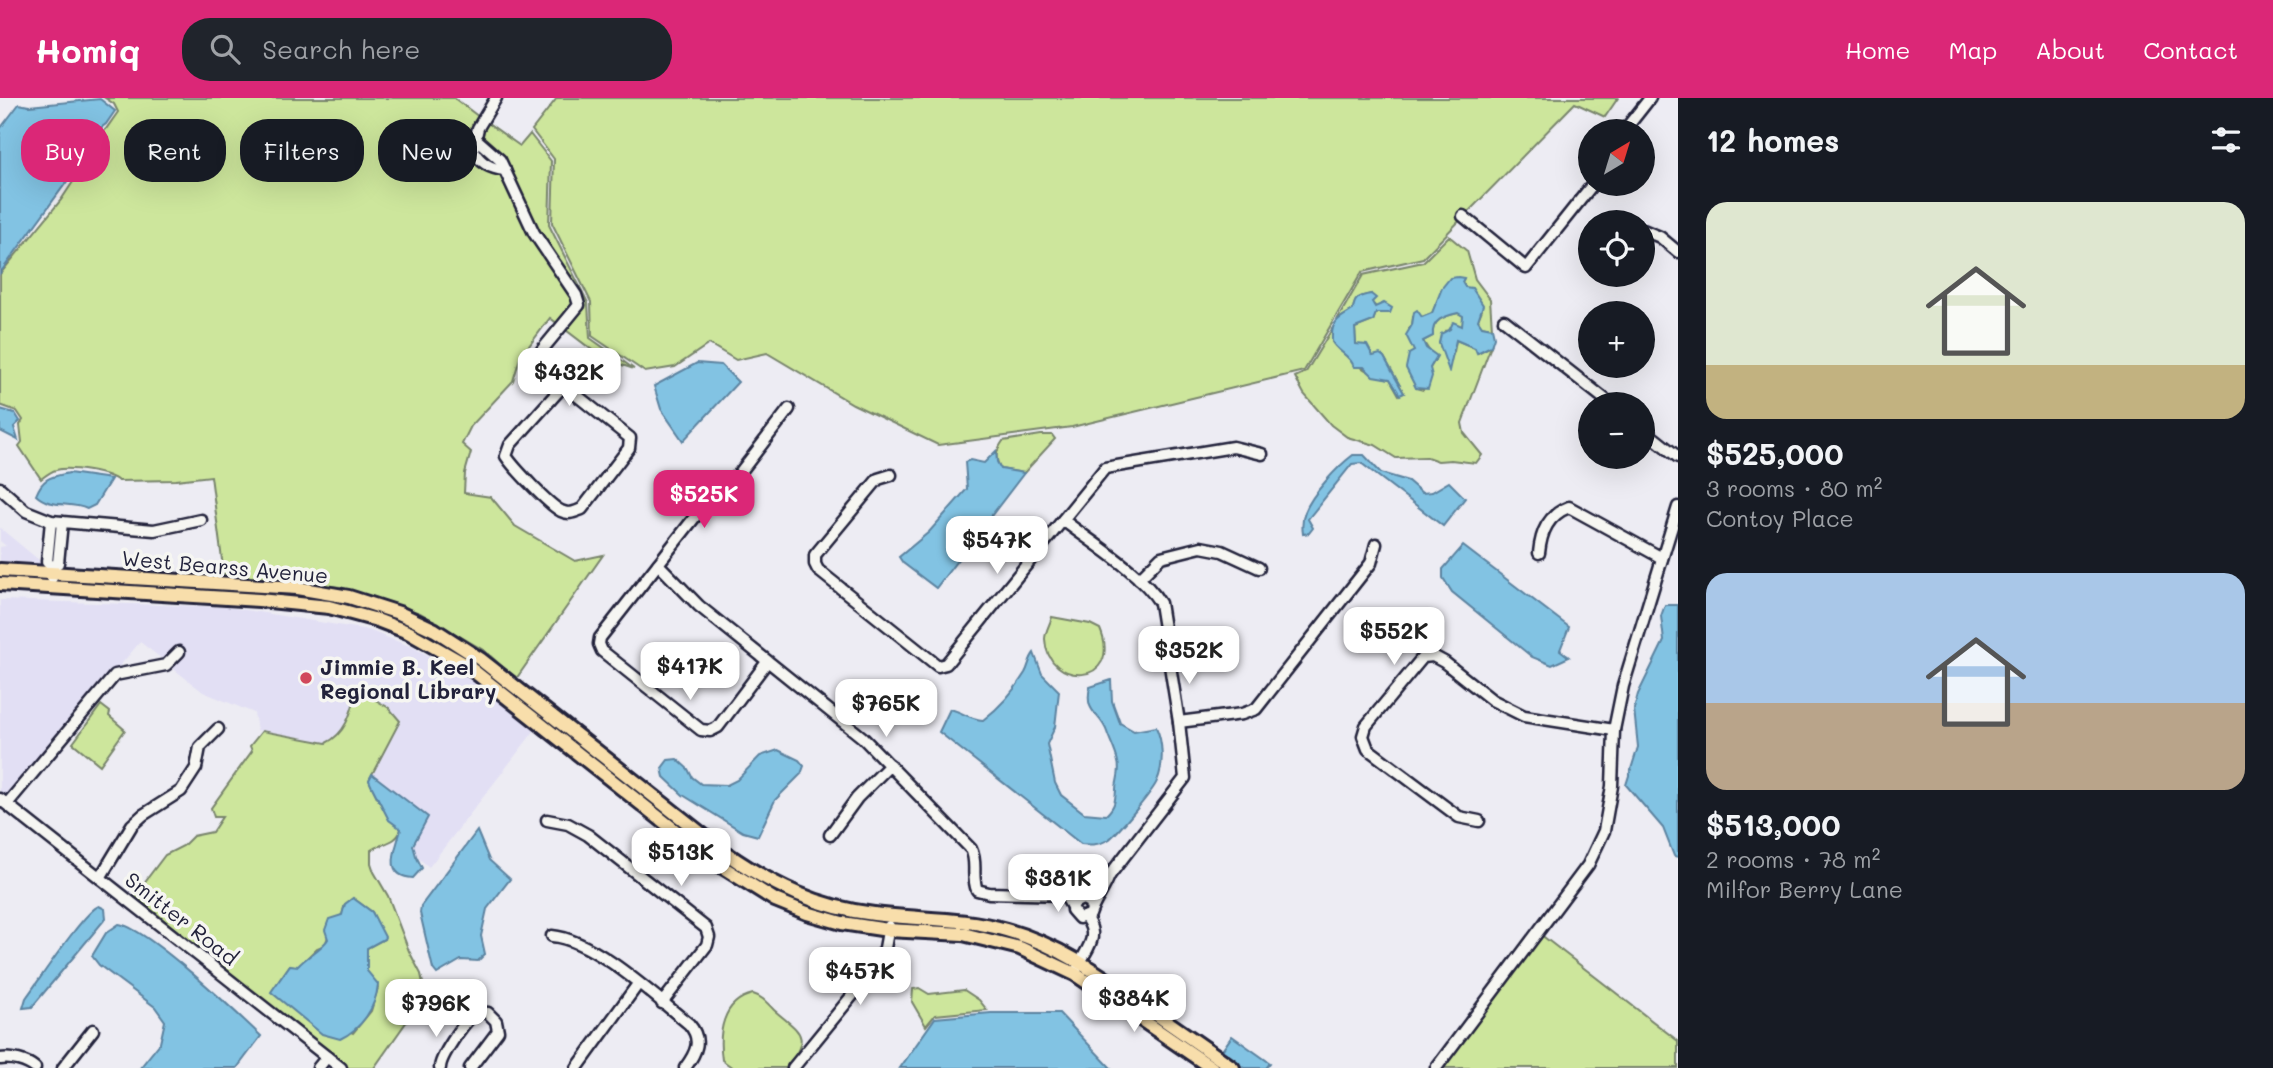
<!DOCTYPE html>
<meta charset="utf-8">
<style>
:root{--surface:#171b24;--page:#20242c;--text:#f1f3f6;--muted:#9ea1a6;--accent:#db2777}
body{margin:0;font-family:Mali,sans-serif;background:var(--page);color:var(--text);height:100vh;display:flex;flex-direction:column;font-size:26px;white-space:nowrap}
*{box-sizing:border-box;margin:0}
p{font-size:23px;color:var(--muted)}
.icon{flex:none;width:38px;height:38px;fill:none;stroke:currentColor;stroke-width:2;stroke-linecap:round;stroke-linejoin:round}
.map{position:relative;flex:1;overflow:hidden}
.drawer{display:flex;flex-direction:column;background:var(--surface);width:595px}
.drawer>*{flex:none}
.guide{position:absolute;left:21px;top:21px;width:665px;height:63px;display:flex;gap:14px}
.needle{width:46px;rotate:38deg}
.controls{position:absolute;left:1578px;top:21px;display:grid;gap:14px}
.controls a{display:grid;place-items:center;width:77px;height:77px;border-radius:50%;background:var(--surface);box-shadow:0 7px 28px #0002;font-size:35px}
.price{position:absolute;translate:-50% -60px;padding:0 16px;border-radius:14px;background:#fff;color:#222;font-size:23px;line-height:46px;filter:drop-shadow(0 2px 4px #0008)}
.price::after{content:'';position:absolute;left:50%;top:42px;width:21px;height:16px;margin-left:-10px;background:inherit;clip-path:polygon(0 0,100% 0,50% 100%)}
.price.active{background:var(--accent);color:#fff}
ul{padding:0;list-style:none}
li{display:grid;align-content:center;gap:14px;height:371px;padding:0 28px}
li span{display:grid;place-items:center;height:217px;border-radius:21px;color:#555}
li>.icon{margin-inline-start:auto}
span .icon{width:126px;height:126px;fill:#fffc;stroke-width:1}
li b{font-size:30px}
h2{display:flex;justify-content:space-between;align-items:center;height:84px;padding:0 28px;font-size:30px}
.pill{padding:0 24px;border-radius:28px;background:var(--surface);box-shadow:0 7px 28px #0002;font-size:24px;line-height:63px}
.pill.active{background:var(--accent);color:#fff}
header{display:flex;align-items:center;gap:42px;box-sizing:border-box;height:98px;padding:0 35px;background:var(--accent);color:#fff}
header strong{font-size:33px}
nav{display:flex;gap:38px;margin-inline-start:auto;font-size:24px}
.search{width:490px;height:63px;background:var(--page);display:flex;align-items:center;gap:18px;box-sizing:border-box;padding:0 24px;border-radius:28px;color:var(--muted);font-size:26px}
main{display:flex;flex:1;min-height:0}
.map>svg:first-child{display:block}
.built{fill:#e2dff4}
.green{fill:#cde69c;stroke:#78846c;stroke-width:2;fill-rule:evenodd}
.water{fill:#82c3e3;stroke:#5c83a0;stroke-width:2}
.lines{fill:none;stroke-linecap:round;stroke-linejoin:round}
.minor-casing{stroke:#22223b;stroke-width:15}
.major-casing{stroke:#22223b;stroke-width:18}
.minor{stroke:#f6f6f2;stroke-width:10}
.major{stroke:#f8deab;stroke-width:12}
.poi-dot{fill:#d1495b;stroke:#f6f6f2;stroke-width:2.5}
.labels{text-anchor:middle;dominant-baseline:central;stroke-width:7;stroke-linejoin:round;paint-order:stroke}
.street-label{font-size:21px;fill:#22223b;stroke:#f6f6f2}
.poi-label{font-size:21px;font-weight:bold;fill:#22223b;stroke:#f6f6f2;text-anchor:start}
</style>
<header>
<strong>Homiq</strong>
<div class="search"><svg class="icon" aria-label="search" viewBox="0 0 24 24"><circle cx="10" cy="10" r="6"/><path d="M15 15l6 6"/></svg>Search here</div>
<nav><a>Home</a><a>Map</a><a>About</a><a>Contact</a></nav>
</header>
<main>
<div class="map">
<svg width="1678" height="970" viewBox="0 0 1678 970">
<rect width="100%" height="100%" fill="#edecf3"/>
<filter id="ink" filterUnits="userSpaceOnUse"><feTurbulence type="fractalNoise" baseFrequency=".0143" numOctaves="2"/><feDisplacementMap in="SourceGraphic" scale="14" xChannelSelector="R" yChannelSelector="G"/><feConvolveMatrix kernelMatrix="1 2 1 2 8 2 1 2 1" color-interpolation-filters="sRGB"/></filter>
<g filter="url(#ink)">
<g class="built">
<path d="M 0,430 L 45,467 L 0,464 L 0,449 L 6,448 L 0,443 Z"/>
<path d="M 0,502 L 228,509 L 368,532 L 412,549 L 463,575 L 535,632 L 429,769 L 416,758 L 413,747 L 427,719 L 372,676 L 400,624 L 356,596 L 352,613 L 341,635 L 326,646 L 257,632 L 254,615 L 203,594 L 170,568 L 184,554 L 180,549 L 165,563 L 140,544 L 7,701 L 0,695 Z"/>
</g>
<g class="green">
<path d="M 105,0 L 454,0 L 479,19 L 470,43 L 485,23 L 520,48 L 530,36 L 551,63 L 549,127 L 588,205 L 590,240 L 634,271 L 604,261 L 550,220 L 520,260 L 513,283 L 471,328 L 462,346 L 471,354 L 465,375 L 464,395 L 491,399 L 515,428 L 575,463 L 603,457 L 516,581 L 485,553 L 420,515 L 340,489 L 224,477 L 211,378 L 176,382 L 118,383 C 110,375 70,368 56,372 C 51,373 45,378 41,381 L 19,348 L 22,344 L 20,327 L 23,322 L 17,313 L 0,307 L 0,176 L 61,102 L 90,58 L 94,41 L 106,31 L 118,14 L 114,6 Z"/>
<path d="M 557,0 L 1618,0 L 1605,19 L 1575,5 L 1423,160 L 1362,174 L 1304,273 L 1072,329 L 938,347 L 853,306 L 767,255 L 736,262 L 709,246 L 675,269 L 645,274 L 592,238 L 591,204 L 552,125 L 554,61 L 532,32 Z"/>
<path d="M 1449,138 L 1467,153 L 1475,181 L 1490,201 L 1492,230 L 1481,228 L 1478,222 L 1482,212 L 1462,184 L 1464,180 L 1438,201 L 1432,215 L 1422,219 L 1413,219 L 1412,227 L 1409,230 L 1415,254 L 1416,290 L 1423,292 L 1430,270 L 1435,262 L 1423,243 L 1433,238 C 1431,222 1444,218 1458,215 L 1463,218 L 1464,225 L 1462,228 L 1451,229 L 1450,232 L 1445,233 L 1439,245 L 1448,267 L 1454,254 L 1456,242 L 1475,250 L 1478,255 L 1491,248 L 1462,325 L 1464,335 L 1482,357 L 1476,365 L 1451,362 L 1438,363 L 1427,359 L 1396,360 L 1375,347 L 1347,339 L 1331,327 L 1304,296 L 1295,279 L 1306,274 L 1332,231 L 1332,244 C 1350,262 1365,276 1390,281 L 1399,297 L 1404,295 L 1384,259 L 1373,258 L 1356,246 L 1355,230 L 1373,223 L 1376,215 L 1382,215 L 1371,204 L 1371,196 C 1360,198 1354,200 1353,212 L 1337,222 L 1363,177 L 1423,164 Z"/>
<path d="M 1041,337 L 1052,337 L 1055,341 L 1024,375 L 1001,371 C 994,360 996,353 1003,343 Z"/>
<path d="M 1052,519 L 1090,526 L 1100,531 C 1124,588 1047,591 1045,541 C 1045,534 1050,526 1052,519 Z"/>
<path d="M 364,595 L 389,610 L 400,623 L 369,682 L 379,703 L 401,731 C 398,745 382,745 371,752 L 371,765 L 374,774 L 388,798 L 409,853 L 421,876 L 424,890 L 419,906 L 374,970 L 347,970 L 134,798 L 165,757 L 183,748 L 193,738 L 212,734 L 222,719 L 214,719 L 211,710 L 252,653 L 250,648 L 262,633 L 326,645 C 345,636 351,616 356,596 ZM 353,800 L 372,814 L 384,841 L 367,850 L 367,874 L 377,886 L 378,890 L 371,913 L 353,935 L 272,893 L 290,867 L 298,869 L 317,850 L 325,847 L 334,821 L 342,817 L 345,806 Z"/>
<path d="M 101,607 L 110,614 L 109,618 L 125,632 L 100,667 L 73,645 Z"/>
<path d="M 1540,836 L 1678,943 L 1678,970 L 1440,970 Z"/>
<path d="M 919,890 L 929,896 L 964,892 L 979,902 L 987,912 L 935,917 L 926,928 L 912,904 L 913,891 Z"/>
<path d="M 753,896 C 763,899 767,905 774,912 C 800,935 812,936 787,970 L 733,970 L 722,962 C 718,935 722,903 753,896 Z"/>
</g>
<g class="water">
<path d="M 100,1 L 115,13 L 106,26 L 91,37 L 87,56 L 0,175 L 0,31 L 19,6 L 29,8 Z"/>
<path d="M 1458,179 L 1464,180 L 1462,184 L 1465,189 L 1472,190 L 1483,207 L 1478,222 L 1482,228 L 1492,230 L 1494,239 L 1491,248 L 1477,255 L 1475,250 L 1456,242 L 1449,273 L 1439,245 L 1441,236 L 1450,231 L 1453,224 L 1462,228 L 1463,218 L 1458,215 C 1444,218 1431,222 1433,238 L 1423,243 L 1426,250 L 1437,258 L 1430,270 L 1432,278 L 1428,291 L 1416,290 L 1406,270 L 1409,256 L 1414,253 L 1406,237 L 1412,227 L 1414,214 L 1417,212 L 1422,219 L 1432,215 L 1442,190 L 1450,180 Z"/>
<path d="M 1371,196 L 1376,200 L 1372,204 L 1375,209 L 1384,205 L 1392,210 L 1390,215 L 1376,215 L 1373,223 L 1355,230 L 1356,246 L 1367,247 L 1373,258 L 1380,256 L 1384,259 L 1404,295 L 1400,297 L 1390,281 L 1373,278 L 1364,269 L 1354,269 C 1351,259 1341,255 1335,248 C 1331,244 1332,242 1332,237 C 1332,222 1342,219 1353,212 C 1354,200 1359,198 1371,196 Z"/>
<path d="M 697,265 L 721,267 L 738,284 L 683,343 L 661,311 L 654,288 Z"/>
<path d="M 0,311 L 15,315 L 20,323 L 14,329 L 18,342 L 0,333 Z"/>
<path d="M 996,353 L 997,364 L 1001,371 L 1024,375 L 936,490 L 903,465 L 899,459 L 929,434 L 967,391 L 965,364 L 970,362 L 984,365 Z"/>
<path d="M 1353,357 L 1364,357 L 1381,375 L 1408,383 L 1422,395 L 1432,394 L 1449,384 L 1465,400 L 1443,428 L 1361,365 L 1352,366 L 1308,421 L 1313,430 L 1309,435 L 1303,436 C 1302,429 1302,421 1305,414 C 1312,396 1337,369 1353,357 Z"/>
<path d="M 69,375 L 111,381 L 95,407 L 87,411 C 70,403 51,411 36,397 C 43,379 51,379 69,375 Z"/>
<path d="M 1463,448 L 1569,529 L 1560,552 L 1569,559 L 1552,567 L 1532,559 L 1452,494 L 1443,480 L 1443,471 Z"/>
<path d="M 1665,507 L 1678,507 L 1678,759 L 1674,758 L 1663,730 L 1626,687 L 1638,649 L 1634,611 L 1638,596 L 1664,543 L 1661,518 Z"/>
<path d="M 1034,555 L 1042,576 L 1059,593 L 1055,629 L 1047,646 L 1055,685 L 1061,697 L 1084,715 L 1106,717 C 1115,708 1115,704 1116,692 C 1116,683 1121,674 1118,664 C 1116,654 1110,643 1107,634 C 1100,614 1084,616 1090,589 L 1111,582 L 1112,603 L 1120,625 L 1134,633 L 1156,629 C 1163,644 1164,667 1157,683 C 1154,692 1116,737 1108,742 C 1099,747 1091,747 1081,746 L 939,634 L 950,611 C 962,614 970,621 983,622 C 999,610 1014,593 1025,575 C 1029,568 1029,561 1034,555 Z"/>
<path d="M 778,652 L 799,662 L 804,668 L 801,676 L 775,702 L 758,738 L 743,734 L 683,697 L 664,679 L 662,670 L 668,662 L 677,661 L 688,671 L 692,679 L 701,686 L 727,687 L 737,682 L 760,658 Z"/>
<path d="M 372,676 L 428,719 L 413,747 L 416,758 L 422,770 L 413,780 C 381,778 397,749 401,731 L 389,722 L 371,687 L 369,682 Z"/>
<path d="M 477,733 L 489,762 L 510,781 L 487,811 L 481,838 L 485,856 L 478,863 L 461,862 L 437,876 L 433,871 L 420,815 L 421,808 Z"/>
<path d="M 353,800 L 372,814 L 385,839 L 384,841 L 367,850 L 367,873 L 378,886 C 376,910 361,931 340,941 L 322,936 L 271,894 L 290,867 L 298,868 C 306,859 324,849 328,841 L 325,832 L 329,821 L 342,817 L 345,806 Z"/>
<path d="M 99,808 L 105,811 L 106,820 L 32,909 L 23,910 L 26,900 C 38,884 85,812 99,808 Z"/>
<path d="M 119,826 C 146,829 238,916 261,938 L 237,970 L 140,970 L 160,945 L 165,923 L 155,909 L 99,867 L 92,858 L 106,835 Z"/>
<path d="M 991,915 L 1059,915 L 1111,970 L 900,970 L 935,920 Z"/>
<path d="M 1232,938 L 1270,965 L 1266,970 L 1244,970 L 1221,954 Z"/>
</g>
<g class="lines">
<defs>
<g id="minor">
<path d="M 496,0 L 478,30 L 473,52 C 480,65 490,71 505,72"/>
<path d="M 1624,33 L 1650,0"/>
<path d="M 475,40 L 500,62 L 534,135 L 576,197 L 579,207 L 542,252 L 537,262 L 545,272 L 630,340 L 629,350 L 582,411 C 574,414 569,417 561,413 C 548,406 514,370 506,358 L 510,347 L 564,287"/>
<path d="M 1463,118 L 1526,170 L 1593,86"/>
<path d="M 1643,132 L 1660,139 L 1678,154"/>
<path d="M 1504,222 L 1611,306"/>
<path d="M 1643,331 L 1678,359"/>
<path d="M 891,377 L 878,381 L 815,457 L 815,466 L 818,472 L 938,568 L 946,566 L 1105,370 L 1233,349 L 1262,356"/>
<path d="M 0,390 L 26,413 L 51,423 L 154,432 L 201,422"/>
<path d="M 1063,422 C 1091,444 1142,475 1160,505 L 1179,624 L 1185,680 L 1109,778"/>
<path d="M 51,423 L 47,464 L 52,469 L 52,480"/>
<path d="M 1539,455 C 1541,434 1548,417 1569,409 L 1662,460"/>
<path d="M 658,466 L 699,508 L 862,639 L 971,751 C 978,765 971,778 977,792 L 989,795 L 1065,797 L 1072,809"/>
<path d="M 52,469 L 58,465 L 62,424"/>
<path d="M 1139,481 L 1161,459 L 1201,449 L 1222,453 L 1259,470"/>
<path d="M 767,564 L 718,629 L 710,633 L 701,632 L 602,553 L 599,546 L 600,540 L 698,415 L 739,376 L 789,311"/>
<path d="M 1179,624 L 1242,616 L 1256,611 L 1371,465 L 1376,446"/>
<path d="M 0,701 L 341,970"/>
<path d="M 7,706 L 115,577 L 166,567 L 179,554"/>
<path d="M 547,722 L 568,726 L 588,737 L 706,830 L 709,839 L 707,847 L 662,905"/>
<path d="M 1479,723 L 1459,719 L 1368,651 L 1363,638 L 1366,628 L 1423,559 L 1433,558 L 1444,564 L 1492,602 L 1524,618 L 1614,632"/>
<path d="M 830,737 L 857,700 L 890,667"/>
<path d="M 100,780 L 132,727 L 143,717 L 181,693 L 196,670 L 200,649 L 218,631"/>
<path d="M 1082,801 L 1098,784 L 1109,778 C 1104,792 1094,803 1090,817 L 1079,820 L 1072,812 L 1074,805 L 1082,801 L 1088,803 L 1091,809"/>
<path d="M 552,838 C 595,842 654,898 689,926 C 703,942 696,955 685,970"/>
<path d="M 1078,869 C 1087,849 1100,840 1086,820"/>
<path d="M 0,961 C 11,959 27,963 35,970"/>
<path d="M 63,970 L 93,932"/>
<path d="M 318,970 L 327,959"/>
<path d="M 440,970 C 440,959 463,926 472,918 C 477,914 482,914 488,915 L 496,923 L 498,933 L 470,970"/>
<path d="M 577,970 L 638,886"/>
<path d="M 793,970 L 878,866 L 885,850 L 889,828"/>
<path d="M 1436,970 L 1588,767 L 1604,733 L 1612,688 L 1614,632 L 1623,588 L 1678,409"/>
</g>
<g id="major">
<path d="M 0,472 L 297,490 L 349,499 L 399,515 L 435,532 L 480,561 L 727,756 C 772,787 819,810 874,816 C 918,822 962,819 1006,832 C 1059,847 1101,877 1145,908 C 1174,929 1204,949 1233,970"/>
<path d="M 0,486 L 259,502 L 329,509 L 377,522 L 408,534 L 466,567 L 716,765 L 775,802 L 807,815 L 842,825 L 888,832 L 963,836 L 1020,850 L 1075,876 L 1212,970"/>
</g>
</defs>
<use href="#minor" class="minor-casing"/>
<use href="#major" class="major-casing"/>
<use href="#minor" class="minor"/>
<use href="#major" class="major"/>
</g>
</g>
<circle class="poi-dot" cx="306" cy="580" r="7"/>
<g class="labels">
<g class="street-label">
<text transform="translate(225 468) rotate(5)">West Bearss Avenue</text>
<text transform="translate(182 820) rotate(38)">Smitter Road</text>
</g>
<g class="poi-label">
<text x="320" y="568">Jimmie B. Keel<tspan x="320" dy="24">Regional Library</tspan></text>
</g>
</g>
</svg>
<div class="controls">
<a><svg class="needle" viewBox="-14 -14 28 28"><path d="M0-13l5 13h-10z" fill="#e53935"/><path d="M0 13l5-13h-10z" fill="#9ea1a6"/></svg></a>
<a><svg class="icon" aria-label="locate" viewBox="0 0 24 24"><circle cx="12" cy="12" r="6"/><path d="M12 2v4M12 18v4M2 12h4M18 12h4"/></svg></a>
<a>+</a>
<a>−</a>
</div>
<b class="price" style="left:569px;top:310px">$432K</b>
<b class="price active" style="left:704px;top:432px">$525K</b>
<b class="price" style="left:997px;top:478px">$547K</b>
<b class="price" style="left:1394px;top:569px">$552K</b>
<b class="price" style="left:1189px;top:588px">$352K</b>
<b class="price" style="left:690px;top:604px">$417K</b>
<b class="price" style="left:886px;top:641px">$765K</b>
<b class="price" style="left:681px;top:790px">$513K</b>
<b class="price" style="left:1058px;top:816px">$381K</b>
<b class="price" style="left:860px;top:909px">$457K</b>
<b class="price" style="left:1134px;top:936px">$384K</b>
<b class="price" style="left:436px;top:941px">$796K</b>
<div class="guide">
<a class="pill active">Buy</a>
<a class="pill">Rent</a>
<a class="pill">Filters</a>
<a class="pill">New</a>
</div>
</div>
<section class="drawer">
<h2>12 homes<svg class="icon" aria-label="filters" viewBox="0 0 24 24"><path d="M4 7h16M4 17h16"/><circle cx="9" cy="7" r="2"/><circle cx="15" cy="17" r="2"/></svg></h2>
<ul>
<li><span style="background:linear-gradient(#dfe7d0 75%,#c2b280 0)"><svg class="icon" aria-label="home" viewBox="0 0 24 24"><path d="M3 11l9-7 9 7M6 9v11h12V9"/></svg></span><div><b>$525,000</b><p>3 rooms · 80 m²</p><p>Contoy Place</p></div></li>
<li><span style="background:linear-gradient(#a9c7e8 60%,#b9a48a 0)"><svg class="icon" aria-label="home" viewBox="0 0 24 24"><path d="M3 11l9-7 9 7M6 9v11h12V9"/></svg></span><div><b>$513,000</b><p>2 rooms · 78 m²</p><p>Milfor Berry Lane</p></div></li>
</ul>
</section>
</main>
